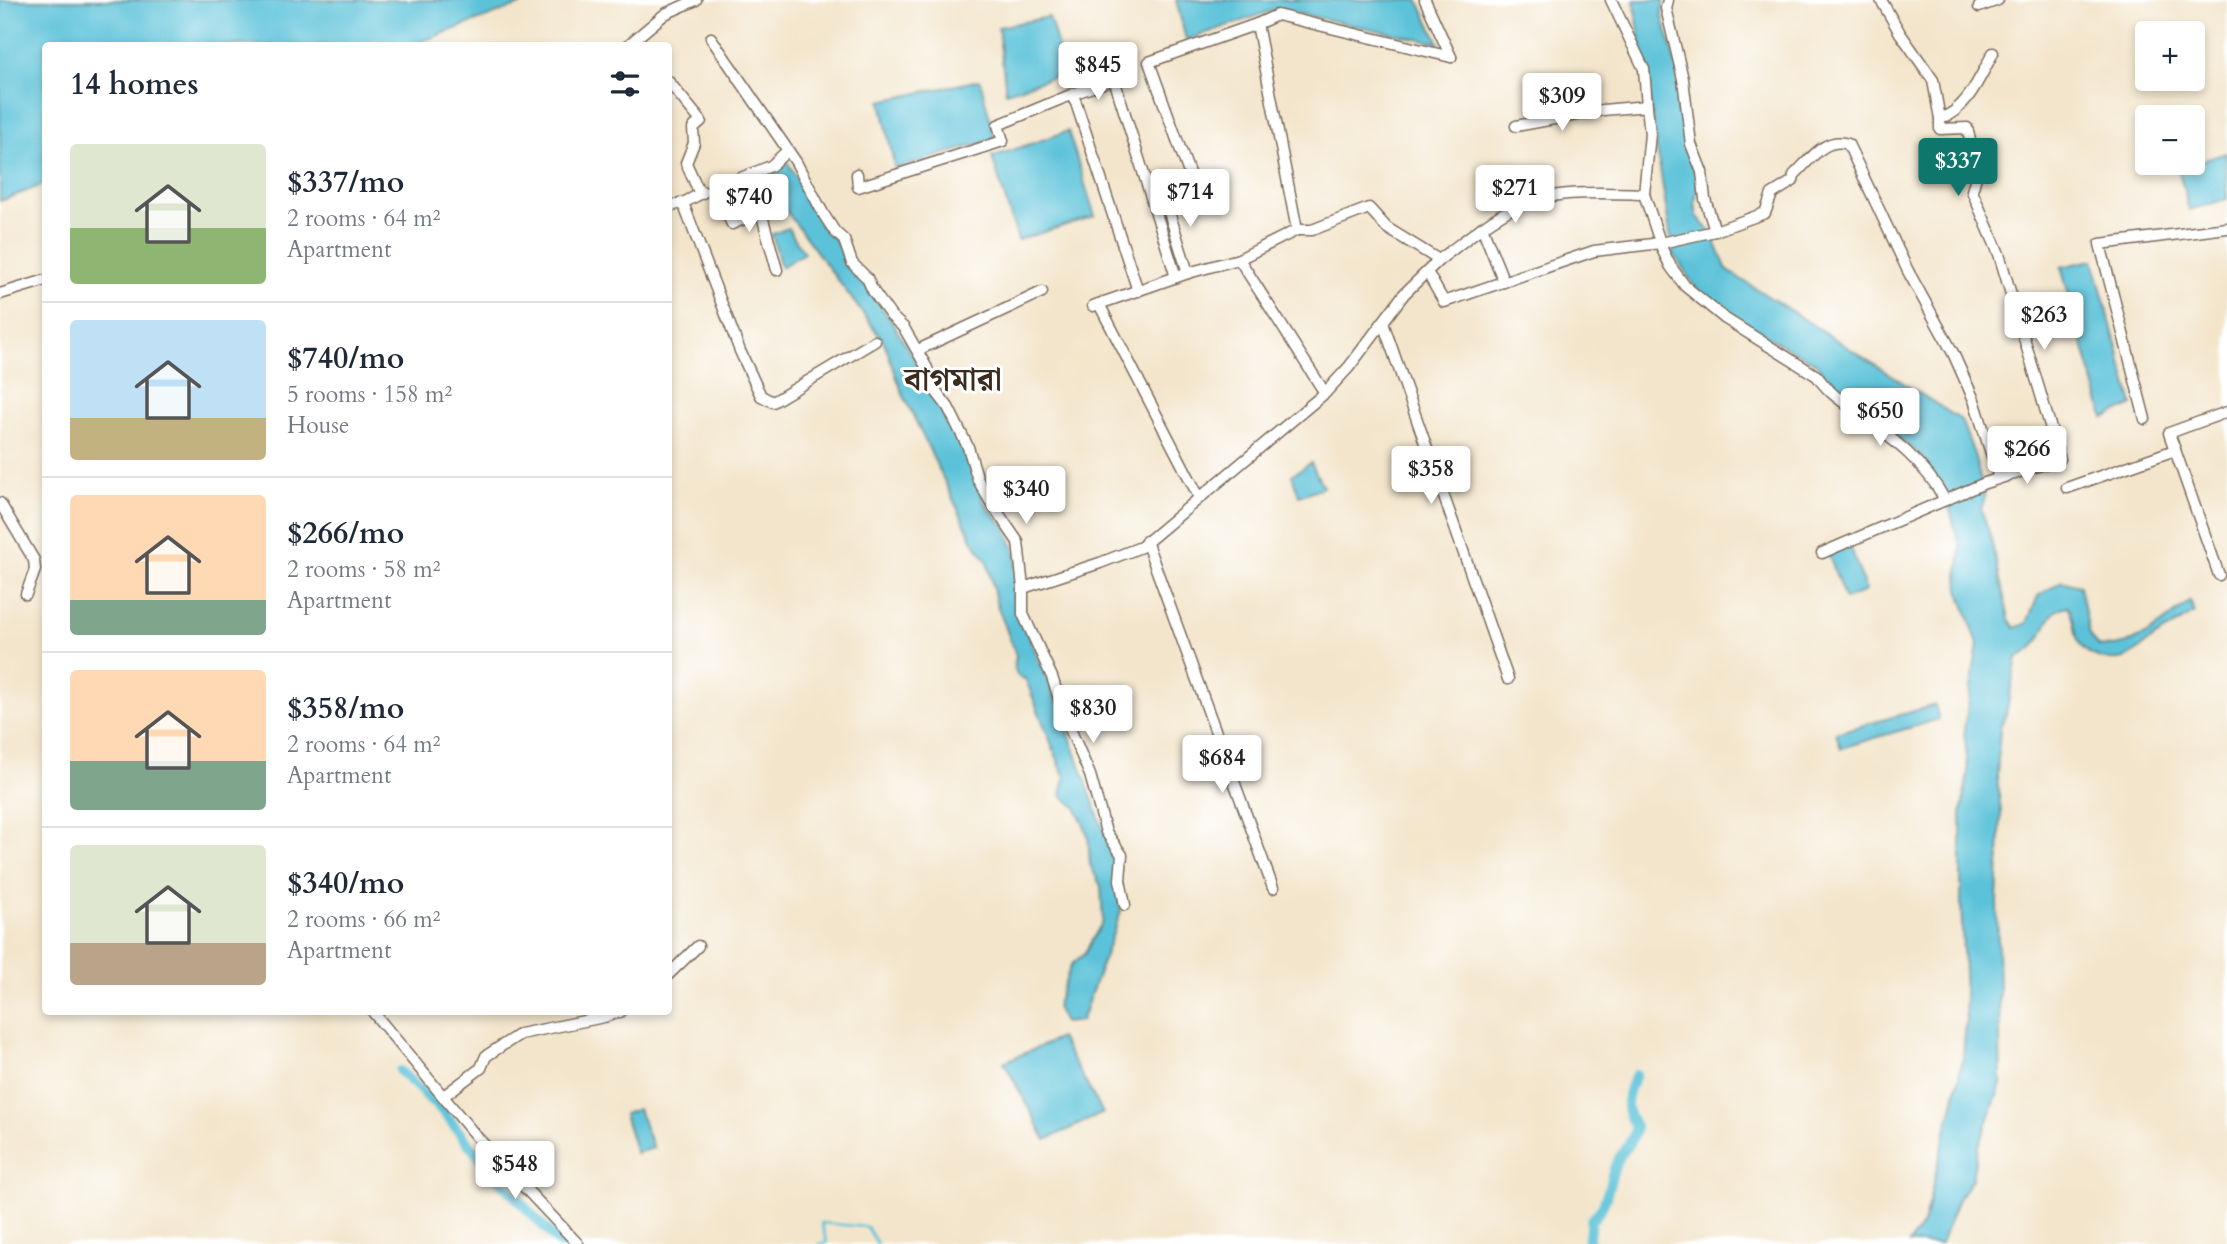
<!DOCTYPE html>
<meta charset="utf-8">
<style>
:root{--surface:#fff;--page:#f6f6f7;--text:#1f2937;--muted:#747a83;--line:#e0e1e3;--accent:#0f766e}
body{margin:0;font-family:Cardo,"Noto Serif Bengali",serif;background:var(--page);color:var(--text);height:100vh;display:flex;flex-direction:column;font-size:26px;white-space:nowrap}
*{box-sizing:border-box;margin:0}
p{font-size:23px;color:var(--muted)}
.icon{flex:none;width:38px;height:38px;fill:none;stroke:currentColor;stroke-width:2;stroke-linecap:round;stroke-linejoin:round}
.map{position:relative;flex:1;overflow:hidden}
.panel{position:absolute;left:42px;top:42px;width:630px;height:973px;display:flex;flex-direction:column;background:var(--surface);border-radius:7px;box-shadow:0 4px 10px #0003}
.panel>*{flex:none}
.fabs{position:absolute;left:2135px;top:21px;display:grid;gap:14px}
.fabs a{display:grid;place-items:center;width:70px;height:70px;border-radius:7px;background:var(--surface);box-shadow:0 4px 10px #0003;font-size:35px}
.price{position:absolute;translate:-50% -60px;padding:0 16px;border-radius:7px;background:#fff;color:#222;font-size:23px;line-height:46px;filter:drop-shadow(0 2px 4px #0008)}
.price::after{content:'';position:absolute;left:50%;top:42px;width:21px;height:16px;margin-left:-10px;background:inherit;clip-path:polygon(0 0,100% 0,50% 100%)}
.price.on{background:var(--accent);color:#fff}
ul{padding:0;list-style:none}
li{display:flex;align-items:center;gap:21px;height:175px;padding:0 28px}
li+li{border-top:2px solid var(--line)}
li span{display:grid;place-items:center;flex:none;width:196px;height:140px;border-radius:7px;color:#555}
li>.icon{margin-inline-start:auto}
span .icon{width:84px;height:84px;fill:#fffc;stroke-width:1}
li b{font-size:30px}
h2{display:flex;justify-content:space-between;align-items:center;height:84px;padding:0 28px;font-size:30px}
.map>svg:first-child{display:block}
.water{fill:#5cc2d9;stroke:#4c767c;stroke-width:2}
.lines{fill:none;stroke-linecap:round;stroke-linejoin:round}
.stream{stroke:#5cc2d9;stroke-width:2.5}
.canal{stroke:#5cc2d9;stroke-width:10}
.minor-casing{stroke:#7b6b5b;stroke-width:13}
.minor{stroke:#fff;stroke-width:10}
.labels{text-anchor:middle;dominant-baseline:central;stroke-width:6;stroke-linejoin:round;paint-order:stroke}
.district-label{font-size:32px;font-weight:bold;fill:#3b2a1e;stroke:#fff}
</style>
<div class="map">
<svg width="2227" height="1244" viewBox="0 0 2227 1244">
<rect width="100%" height="100%" fill="#fff"/>
<filter id="ink" filterUnits="userSpaceOnUse"><feTurbulence type="fractalNoise" baseFrequency=".0143" numOctaves="2"/><feDisplacementMap in="SourceGraphic" scale="14" xChannelSelector="R" yChannelSelector="G"/><feConvolveMatrix kernelMatrix="1 2 1 2 8 2 1 2 1" color-interpolation-filters="sRGB"/></filter>
<filter id="wash" filterUnits="userSpaceOnUse"><feTurbulence type="fractalNoise" baseFrequency=".00686" numOctaves="4" result="noise"/><feDisplacementMap in="SourceGraphic" scale="28" xChannelSelector="R" yChannelSelector="G"/><feGaussianBlur stdDeviation="1.57" result="paint"/><feColorMatrix in="noise" values="0 0 0 0 0 0 0 0 0 0 0 0 0 0 0 0 0 1.4 0 .05"/><feComposite in="paint" operator="in"/></filter>
<g filter="url(#wash)">
<rect width="100%" height="100%" fill="#f3e5cb"/>
<g class="water">
<path d="M 0,0 L 533,0 L 412,45 L 46,46 L 45,184 L 0,201 Z"/>
<path d="M 1176,0 L 1418,0 L 1439,43 L 1277,9 L 1186,40 Z"/>
<path d="M 1634,0 L 1664,0 L 1662,14 L 1679,77 L 1681,113 L 1693,164 L 1699,175 L 1695,204 L 1697,216 L 1711,232 L 1727,270 L 1961,420 L 1974,454 L 1985,497 L 1981,509 L 1990,535 L 2009,619 L 2015,628 L 2027,623 L 2038,596 L 2062,581 L 2080,586 L 2089,632 L 2097,646 C 2134,651 2163,623 2190,601 L 2195,613 C 2179,623 2163,632 2148,642 C 2141,647 2134,654 2126,658 C 2113,664 2090,657 2081,646 C 2073,635 2077,619 2068,606 C 2047,609 2047,631 2036,644 C 2032,650 2023,654 2017,658 L 2006,715 L 2000,727 L 1997,777 L 2001,812 L 1997,902 L 2001,1084 L 1976,1155 L 1972,1179 L 1958,1199 L 1941,1244 L 1909,1244 L 1924,1221 L 1955,1095 L 1963,1058 L 1966,1022 L 1961,902 L 1961,815 L 1968,771 L 1964,730 L 1978,644 L 1959,589 L 1958,574 L 1961,548 L 1943,487 L 1919,454 L 1834,388 L 1816,363 L 1727,315 L 1695,287 L 1673,253 Z"/>
<path d="M 1049,17 L 1066,73 L 1006,92 L 998,27 Z"/>
<path d="M 980,80 L 995,139 L 895,169 L 881,101 Z"/>
<path d="M 1068,131 L 1095,216 L 1018,240 L 992,157 Z"/>
<path d="M 2226,153 L 2227,199 L 2189,210 L 2178,168 Z"/>
<path d="M 786,160 L 838,246 L 892,322 L 936,397 L 964,450 L 984,502 L 1007,530 L 1016,554 L 1015,583 L 1023,623 L 1059,706 L 1103,829 L 1118,856 L 1116,885 L 1121,911 L 1081,1021 L 1064,1023 L 1056,1007 L 1071,965 L 1084,954 L 1103,921 L 1101,886 L 1090,865 L 1088,835 L 1076,807 L 1061,795 L 1065,778 L 1026,680 L 1017,675 L 1014,668 L 1016,655 L 996,602 L 987,561 L 974,543 L 902,392 L 884,342 L 784,208 L 767,175 Z"/>
<path d="M 788,228 L 804,253 L 781,267 L 772,234 Z"/>
<path d="M 2093,260 L 2133,405 L 2104,418 L 2061,267 Z"/>
<path d="M 1311,463 L 1323,487 L 1299,496 L 1292,475 Z"/>
<path d="M 1850,545 L 1866,591 L 1845,599 L 1828,553 Z"/>
<path d="M 1935,705 L 1939,719 L 1841,748 L 1836,733 Z"/>
<path d="M 1060,1038 L 1103,1113 L 1046,1140 L 1004,1062 Z"/>
<path d="M 638,1109 L 653,1148 L 636,1153 L 624,1114 Z"/>
</g>
<g class="lines">
<path class="stream" d="M 819,1244 L 827,1242 L 821,1223 L 867,1227 L 877,1244"/>
<g class="canal">
<path d="M 400,1071 L 443,1112 L 488,1168 L 560,1244"/>
<path d="M 1588,1244 L 1591,1220 C 1612,1203 1606,1178 1620,1156 C 1625,1148 1636,1137 1635,1127 C 1634,1122 1629,1117 1628,1112 C 1625,1102 1630,1084 1636,1075"/>
</g>
</g>
</g>
<g filter="url(#ink)">
<g class="lines">
<defs>
<g id="minor">
<path d="M 1425,0 L 1451,57"/>
<path d="M 1668,0 L 1666,8 L 1683,79 L 1691,144 L 1702,172 L 1705,199 L 1715,231"/>
<path d="M 1881,0 L 1900,33 L 1933,80 L 1940,119 C 1967,110 1980,77 1993,53"/>
<path d="M 1979,7 L 1998,0"/>
<path d="M 1257,24 L 1277,15 L 1451,57"/>
<path d="M 711,38 L 796,162 L 824,215 L 835,232 L 844,240 L 852,263 L 867,278 L 873,291 L 891,316 L 904,328 L 927,368 L 926,378 L 948,407 L 968,447 L 978,480 L 990,501 L 1018,542 L 1023,588 L 1023,614 L 1052,677 L 1065,717 L 1090,775 L 1106,832 L 1122,855 L 1120,880 L 1125,905"/>
<path d="M 627,46 L 665,14 L 696,0"/>
<path d="M 668,81 L 701,121 L 693,128 L 694,143 L 686,163 L 700,194"/>
<path d="M 1647,106 L 1650,134 L 1644,194 L 1663,251 L 1671,267 L 1685,286 L 1724,318 L 1817,376 C 1829,394 1845,403 1862,416 C 1893,439 1926,464 1945,500"/>
<path d="M 1516,126 L 1603,110 L 1647,106 L 1644,69 L 1611,0"/>
<path d="M 857,174 L 858,187 L 1003,141 L 998,125 L 1073,94"/>
<path d="M 683,203 L 740,351 L 761,396 L 773,402 L 875,341"/>
<path d="M 668,206 L 683,203 L 704,192"/>
<path d="M 1482,227 L 1504,282"/>
<path d="M 1439,260 C 1463,242 1487,221 1515,207 C 1551,189 1605,193 1644,194"/>
<path d="M 777,270 L 761,212 L 732,224 L 723,206 L 719,205 L 713,189 L 771,166 L 787,151"/>
<path d="M 1427,272 L 1444,302 L 1594,251 L 1661,243 L 1715,231 L 1765,213 L 1772,194 L 1793,181 L 1794,175 C 1810,160 1825,136 1848,144 L 1908,271 L 1953,353 L 1974,400 L 1999,478"/>
<path d="M 1188,273 L 1165,199 L 1194,187 L 1149,62 L 1257,24 L 1297,230"/>
<path d="M 1138,291 L 1073,94 L 1114,79 L 1176,277"/>
<path d="M 0,294 L 46,280"/>
<path d="M 1099,304 L 1199,497"/>
<path d="M 1093,306 L 1188,273 L 1239,259 L 1297,230 L 1312,230 L 1369,208 L 1387,228 L 1439,260 L 1404,294 L 1349,367 L 1325,393"/>
<path d="M 1383,323 L 1508,679"/>
<path d="M 918,350 L 1042,292"/>
<path d="M 2145,419 L 2100,244 L 2227,228"/>
<path d="M 2175,450 L 2169,433 L 2227,412"/>
<path d="M 2067,488 L 2175,450 L 2219,575"/>
<path d="M 0,503 L 34,560 L 35,570 L 26,594"/>
<path d="M 1146,541 L 1273,888"/>
<path d="M 1822,553 L 1985,483 L 2060,459 L 1999,254 L 1972,191 L 1978,170 L 1967,128 L 1940,129 L 1940,119"/>
<path d="M 1023,588 L 1100,563 L 1141,547 L 1325,393 L 1239,259"/>
<path d="M 668,975 L 698,946"/>
<path d="M 373,1012 L 475,1135 L 578,1244"/>
<path d="M 445,1095 L 481,1068 L 486,1056 L 520,1034 L 604,1017 L 620,1012"/>
</g>
</defs>
<use href="#minor" class="minor-casing"/>
<use href="#minor" class="minor"/>
</g>
</g>
<g class="labels">
<g class="district-label">
<text x="953" y="380">বাগমারা</text>
</g>
</g>
</svg>
<div class="fabs">
<a>+</a>
<a>−</a>
</div>
<b class="price" style="left:1098px;top:102px">$845</b>
<b class="price" style="left:1562px;top:133px">$309</b>
<b class="price on" style="left:1958px;top:198px">$337</b>
<b class="price" style="left:1515px;top:225px">$271</b>
<b class="price" style="left:1190px;top:229px">$714</b>
<b class="price" style="left:749px;top:234px">$740</b>
<b class="price" style="left:2044px;top:352px">$263</b>
<b class="price" style="left:1880px;top:448px">$650</b>
<b class="price" style="left:2027px;top:486px">$266</b>
<b class="price" style="left:1431px;top:506px">$358</b>
<b class="price" style="left:1026px;top:526px">$340</b>
<b class="price" style="left:1093px;top:745px">$830</b>
<b class="price" style="left:1222px;top:795px">$684</b>
<b class="price" style="left:515px;top:1201px">$548</b>
<section class="panel">
<h2>14 homes<svg class="icon" aria-label="filters" viewBox="0 0 24 24"><path d="M4 7h16M4 17h16"/><circle cx="9" cy="7" r="2"/><circle cx="15" cy="17" r="2"/></svg></h2>
<ul>
<li><span style="background:linear-gradient(#dfe7d0 60%,#8fb573 0)"><svg class="icon" aria-label="home" viewBox="0 0 24 24"><path d="M3 11l9-7 9 7M6 9v11h12V9"/></svg></span><div><b>$337/mo</b><p>2 rooms · 64 m²</p><p>Apartment</p></div></li>
<li><span style="background:linear-gradient(#bfe0f5 70%,#c2b280 0)"><svg class="icon" aria-label="home" viewBox="0 0 24 24"><path d="M3 11l9-7 9 7M6 9v11h12V9"/></svg></span><div><b>$740/mo</b><p>5 rooms · 158 m²</p><p>House</p></div></li>
<li><span style="background:linear-gradient(#ffd9b3 75%,#7fa58c 0)"><svg class="icon" aria-label="home" viewBox="0 0 24 24"><path d="M3 11l9-7 9 7M6 9v11h12V9"/></svg></span><div><b>$266/mo</b><p>2 rooms · 58 m²</p><p>Apartment</p></div></li>
<li><span style="background:linear-gradient(#ffd9b3 65%,#7fa58c 0)"><svg class="icon" aria-label="home" viewBox="0 0 24 24"><path d="M3 11l9-7 9 7M6 9v11h12V9"/></svg></span><div><b>$358/mo</b><p>2 rooms · 64 m²</p><p>Apartment</p></div></li>
<li><span style="background:linear-gradient(#dfe7d0 70%,#b9a48a 0)"><svg class="icon" aria-label="home" viewBox="0 0 24 24"><path d="M3 11l9-7 9 7M6 9v11h12V9"/></svg></span><div><b>$340/mo</b><p>2 rooms · 66 m²</p><p>Apartment</p></div></li>
</ul>
</section>
</div>
